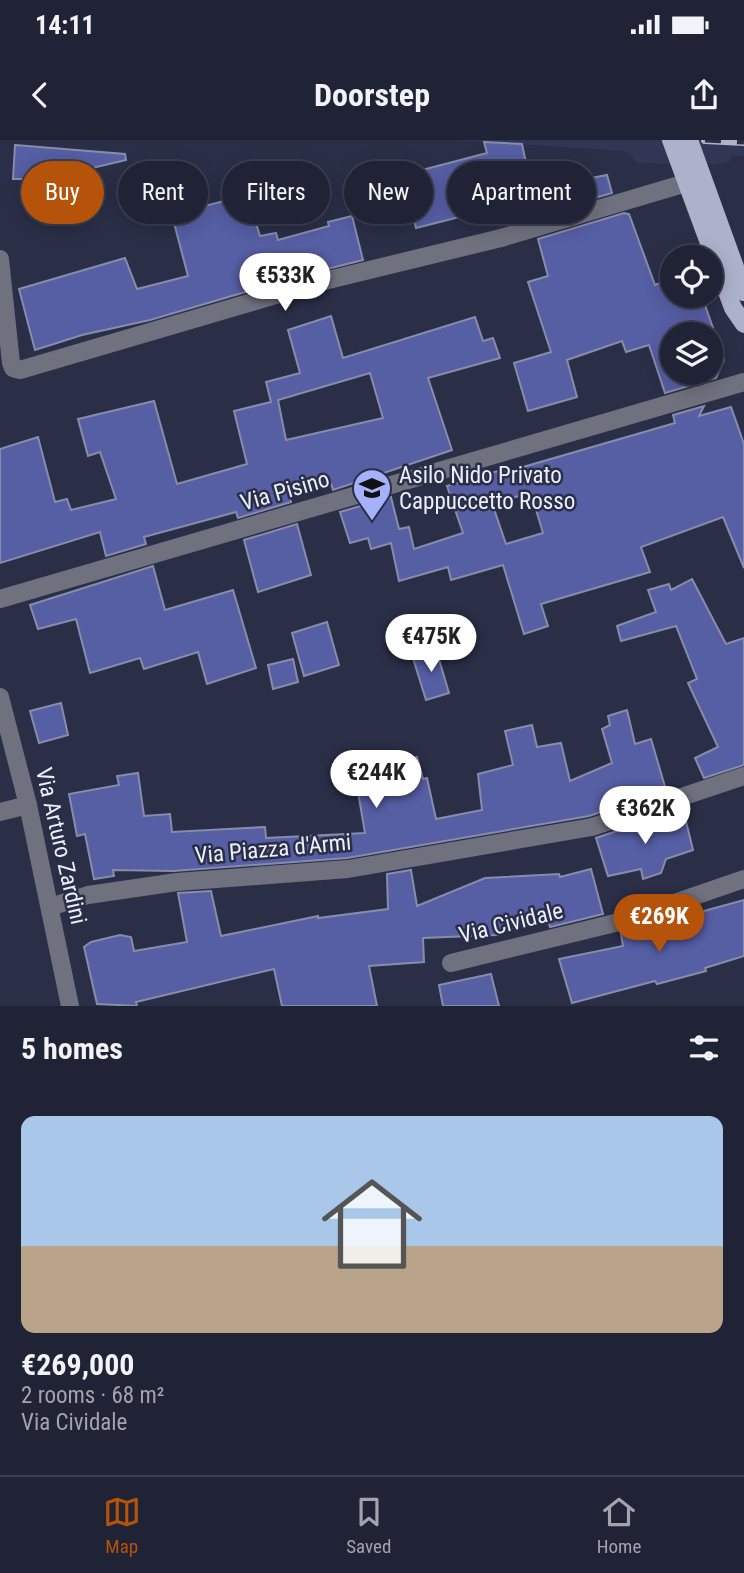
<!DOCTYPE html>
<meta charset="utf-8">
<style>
:root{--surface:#202235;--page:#2d2f41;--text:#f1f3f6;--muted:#a2a4ad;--line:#3d3f50;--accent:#b45309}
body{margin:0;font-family:"Roboto Condensed",sans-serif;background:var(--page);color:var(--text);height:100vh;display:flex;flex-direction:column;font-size:26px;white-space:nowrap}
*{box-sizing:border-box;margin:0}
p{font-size:23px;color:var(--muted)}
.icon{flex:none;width:38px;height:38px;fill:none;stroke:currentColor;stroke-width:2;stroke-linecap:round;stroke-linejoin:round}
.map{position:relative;height:866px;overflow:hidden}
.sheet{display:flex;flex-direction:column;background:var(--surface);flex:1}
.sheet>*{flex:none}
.top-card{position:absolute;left:21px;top:21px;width:704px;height:63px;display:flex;gap:14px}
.buttons{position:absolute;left:660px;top:105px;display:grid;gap:14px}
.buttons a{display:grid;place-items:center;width:63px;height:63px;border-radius:50%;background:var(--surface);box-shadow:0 4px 18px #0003,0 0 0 2px var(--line);font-size:35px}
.price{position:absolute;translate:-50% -60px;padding:0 16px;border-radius:24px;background:#fff;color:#222;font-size:23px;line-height:46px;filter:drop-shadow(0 2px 4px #0008)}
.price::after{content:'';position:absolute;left:50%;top:42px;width:21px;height:16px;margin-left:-10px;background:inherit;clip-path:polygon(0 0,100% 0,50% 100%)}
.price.active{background:var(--accent);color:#fff}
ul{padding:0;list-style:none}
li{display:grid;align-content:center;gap:14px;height:371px;padding:0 21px}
li span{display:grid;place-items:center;height:217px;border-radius:14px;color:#555}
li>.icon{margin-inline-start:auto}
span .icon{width:126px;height:126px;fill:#fffc;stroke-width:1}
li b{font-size:30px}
h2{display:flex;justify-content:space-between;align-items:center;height:84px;padding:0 21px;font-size:30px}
.tag{padding:0 24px;border-radius:32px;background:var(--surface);box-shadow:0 4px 18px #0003,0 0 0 2px var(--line);font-size:24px;line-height:63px}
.tag.active{background:var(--accent);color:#fff}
.status{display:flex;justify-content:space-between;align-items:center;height:49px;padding:0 35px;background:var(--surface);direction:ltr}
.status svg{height:19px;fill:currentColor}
header{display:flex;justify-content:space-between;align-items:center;height:91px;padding:0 21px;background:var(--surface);font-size:32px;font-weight:700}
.dock{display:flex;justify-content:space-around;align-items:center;height:98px;border-top:2px solid var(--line);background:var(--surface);font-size:19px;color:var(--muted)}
.dock a{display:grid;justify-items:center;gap:4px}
.dock .active{color:var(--accent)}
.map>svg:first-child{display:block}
.built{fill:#323655}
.building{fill:#565ea4;stroke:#878caa;stroke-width:2;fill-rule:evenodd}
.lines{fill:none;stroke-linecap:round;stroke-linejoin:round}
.minor{stroke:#6f717e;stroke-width:18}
.major{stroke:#adb2cc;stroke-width:18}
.rail-casing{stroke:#b0b4c4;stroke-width:8}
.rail{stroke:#2a2e47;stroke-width:5;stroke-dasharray:16;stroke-linecap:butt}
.labels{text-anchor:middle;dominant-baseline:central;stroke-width:5;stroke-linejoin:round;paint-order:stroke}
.poi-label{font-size:23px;fill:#eceffc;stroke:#2a2e47;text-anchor:start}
.street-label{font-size:23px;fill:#eceffc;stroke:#2a2e47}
</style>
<div class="status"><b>14:11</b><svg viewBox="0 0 49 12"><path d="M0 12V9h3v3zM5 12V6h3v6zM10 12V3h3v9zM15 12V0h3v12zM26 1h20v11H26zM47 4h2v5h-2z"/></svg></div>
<header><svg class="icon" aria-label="back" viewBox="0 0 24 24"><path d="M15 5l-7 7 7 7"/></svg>Doorstep<svg class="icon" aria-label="share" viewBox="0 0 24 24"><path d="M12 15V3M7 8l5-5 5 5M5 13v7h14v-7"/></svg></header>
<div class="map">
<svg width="744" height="866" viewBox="0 0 744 866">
<rect width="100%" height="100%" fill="#2a2e47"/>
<path class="built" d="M 457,0 L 744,0 L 744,16 L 731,15 L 730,22 L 712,25 L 638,23 L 626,11 Z"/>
<g class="building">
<path d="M 484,2 L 522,4 L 529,37 L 575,25 L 577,33 L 589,31 L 591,38 L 607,35 L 612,53 L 504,84 L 499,67 L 416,88 L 403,35 L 487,13 Z"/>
<path d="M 15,5 L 125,14 L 126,20 L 46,39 L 13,39 Z"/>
<path d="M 193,36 L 201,67 L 247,55 L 260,96 L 276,93 L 278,100 L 329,86 L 328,82 L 352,76 L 363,120 L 323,130 L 321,123 L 257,140 L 259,148 L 150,180 L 82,195 L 35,210 L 19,149 L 125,118 L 137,149 L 188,136 L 164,45 Z"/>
<path d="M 624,73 L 629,74 L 655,145 L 672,138 L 672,156 L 696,156 L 701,167 L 705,165 L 724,220 L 716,238 L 665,253 L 649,205 L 626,212 L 622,201 L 567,220 L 577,257 L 528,271 L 514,223 L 551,212 L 528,142 L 548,136 L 538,99 ZM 672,194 L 710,194 L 710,233 L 672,233 Z"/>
<path d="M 331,176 L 343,218 L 475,177 L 483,201 L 493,198 L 500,218 L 428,238 L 452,310 L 333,350 L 331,344 L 289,356 L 291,362 L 238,378 L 236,372 L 144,397 L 146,404 L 106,416 L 100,392 L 0,423 L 0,309 L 38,297 L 55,362 L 67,359 L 71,370 L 116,359 L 100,312 L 88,316 L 78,279 L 154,261 L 177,344 L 247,324 L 234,271 L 271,262 L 266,242 L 300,233 L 288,190 ZM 370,233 L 383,278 L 286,300 L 278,260 Z"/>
<path d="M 704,266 L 699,276 L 731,267 L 744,304 L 744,428 L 723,377 L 641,407 L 650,432 L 541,464 L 548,486 L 524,494 L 503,425 L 451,440 L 448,427 L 399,441 L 391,403 L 371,409 L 368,398 L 350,403 L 340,372 L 391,357 L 399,389 L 409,387 L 414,409 L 463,393 L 447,346 L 498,331 L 499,334 L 675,283 L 673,275 ZM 531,353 L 543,393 L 506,404 L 492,363 Z"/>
<path d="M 297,384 L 311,435 L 258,452 L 244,400 Z"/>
<path d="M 153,426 L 165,470 L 233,450 L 256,528 L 207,544 L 198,512 L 144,529 L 140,518 L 90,533 L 76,479 L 38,489 L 30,465 Z"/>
<path d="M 692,439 L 726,504 L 744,498 L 744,625 L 704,638 L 695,618 L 718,607 L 688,543 L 697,539 L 676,486 L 621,501 L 617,486 L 656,472 L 648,450 L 669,444 L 671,450 Z"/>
<path d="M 327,482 L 339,525 L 304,536 L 292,493 Z"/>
<path d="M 436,509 L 449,553 L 426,560 L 412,515 Z"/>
<path d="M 293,519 L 298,542 L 273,549 L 268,525 Z"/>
<path d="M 61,563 L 68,595 L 39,603 L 30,571 Z"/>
<path d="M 627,570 L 635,604 L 651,599 L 666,650 L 589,676 L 347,718 L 173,731 L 113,730 L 114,736 L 94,739 L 85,694 L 77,696 L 69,654 L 119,645 L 117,636 L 138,633 L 144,676 L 170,674 L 172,692 L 265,687 L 266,698 L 365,693 L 356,640 L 368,638 L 366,630 L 417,617 L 423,639 L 427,638 L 436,679 L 482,670 L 478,634 L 513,625 L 505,591 L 532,585 L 537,607 L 561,603 L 570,641 L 612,623 L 602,589 L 610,585 L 608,576 Z"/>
<path d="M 673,672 L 674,676 L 684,673 L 693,710 L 666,719 L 661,733 L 643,739 L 641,729 L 608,736 L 596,698 Z"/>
<path d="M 591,729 L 603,774 L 550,787 L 546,774 L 497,795 L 423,798 L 424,822 L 369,826 L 377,866 L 282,866 L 274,829 L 136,862 L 137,866 L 97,864 L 84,807 L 91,802 L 120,795 L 131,797 L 134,811 L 187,802 L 178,753 L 211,751 L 221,796 L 318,776 L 318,778 L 388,769 L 387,734 L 411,730 L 417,766 L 485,738 L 559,734 L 560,737 Z"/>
<path d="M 744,760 L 744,816 L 705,828 L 706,831 L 657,844 L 655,841 L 572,863 L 559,819 L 623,806 L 621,794 L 646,787 L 649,791 L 684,781 L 682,777 Z"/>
<path d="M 491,834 L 499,866 L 443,866 L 439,845 Z"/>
</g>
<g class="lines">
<g class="minor">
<path d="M 0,119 L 11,223 L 13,228 L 20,230 L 320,142 L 501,98 L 686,43"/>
<path d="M 0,459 L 744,242"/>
<path d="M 0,557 L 28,665 L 70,866"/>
<path d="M 0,672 L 28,665"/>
<path d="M 50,767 L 88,755 L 177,742 L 348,729 L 592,687 L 744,636"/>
<path d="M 451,823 L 619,782 L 744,739"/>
</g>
<g class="major">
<path d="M 671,0 L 733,168 L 744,184"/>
<path d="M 689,0 L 744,152"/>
</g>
<defs>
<path id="rail" d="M 705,0 L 744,2"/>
</defs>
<use href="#rail" class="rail-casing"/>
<use href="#rail" class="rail"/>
</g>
<defs>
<symbol id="school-pin" viewBox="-11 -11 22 30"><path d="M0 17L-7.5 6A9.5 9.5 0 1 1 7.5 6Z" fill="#a6b1fc" stroke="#2a2e47"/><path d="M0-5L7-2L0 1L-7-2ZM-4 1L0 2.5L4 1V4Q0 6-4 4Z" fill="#111"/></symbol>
</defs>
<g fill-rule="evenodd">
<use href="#school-pin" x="350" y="326" width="44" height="60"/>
</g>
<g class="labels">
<g class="poi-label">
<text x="399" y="335">Asilo Nido Privato<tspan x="399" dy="26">Cappuccetto Rosso</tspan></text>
</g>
<g class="street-label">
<text transform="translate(285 351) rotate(-16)">Via Pisino</text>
<text transform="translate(61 706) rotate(77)">Via Arturo Zardini</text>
<text transform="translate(273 709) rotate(-5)">Via Piazza d'Armi</text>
<text transform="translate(511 783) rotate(-14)">Via Cividale</text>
</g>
</g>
</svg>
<div class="buttons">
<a><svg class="icon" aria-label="locate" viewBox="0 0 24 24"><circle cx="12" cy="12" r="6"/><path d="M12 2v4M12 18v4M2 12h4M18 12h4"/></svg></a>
<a><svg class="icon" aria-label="layers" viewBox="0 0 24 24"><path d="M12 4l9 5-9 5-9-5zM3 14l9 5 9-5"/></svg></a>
</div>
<b class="price" style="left:285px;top:173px">€533K</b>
<b class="price" style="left:431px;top:534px">€475K</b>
<b class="price" style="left:376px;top:670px">€244K</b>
<b class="price" style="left:645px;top:706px">€362K</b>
<b class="price active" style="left:659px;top:814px">€269K</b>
<div class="top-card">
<a class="tag active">Buy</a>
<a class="tag">Rent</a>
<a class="tag">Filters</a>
<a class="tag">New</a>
<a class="tag">Apartment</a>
</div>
</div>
<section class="sheet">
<h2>5 homes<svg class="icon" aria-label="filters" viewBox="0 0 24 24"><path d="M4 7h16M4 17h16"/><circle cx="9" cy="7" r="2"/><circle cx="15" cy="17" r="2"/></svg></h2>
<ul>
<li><span style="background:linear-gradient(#a9c7e8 60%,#b9a48a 0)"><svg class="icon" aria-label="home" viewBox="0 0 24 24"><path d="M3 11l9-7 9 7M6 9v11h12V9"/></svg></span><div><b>€269,000</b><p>2 rooms · 68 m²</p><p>Via Cividale</p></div></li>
</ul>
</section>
<nav class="dock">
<a class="active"><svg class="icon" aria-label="map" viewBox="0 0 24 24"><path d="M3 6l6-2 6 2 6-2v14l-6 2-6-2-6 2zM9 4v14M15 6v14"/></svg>Map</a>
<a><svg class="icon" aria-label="saved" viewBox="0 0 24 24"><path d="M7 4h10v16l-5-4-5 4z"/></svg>Saved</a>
<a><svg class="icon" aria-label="home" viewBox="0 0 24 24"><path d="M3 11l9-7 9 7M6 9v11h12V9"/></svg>Home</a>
</nav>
